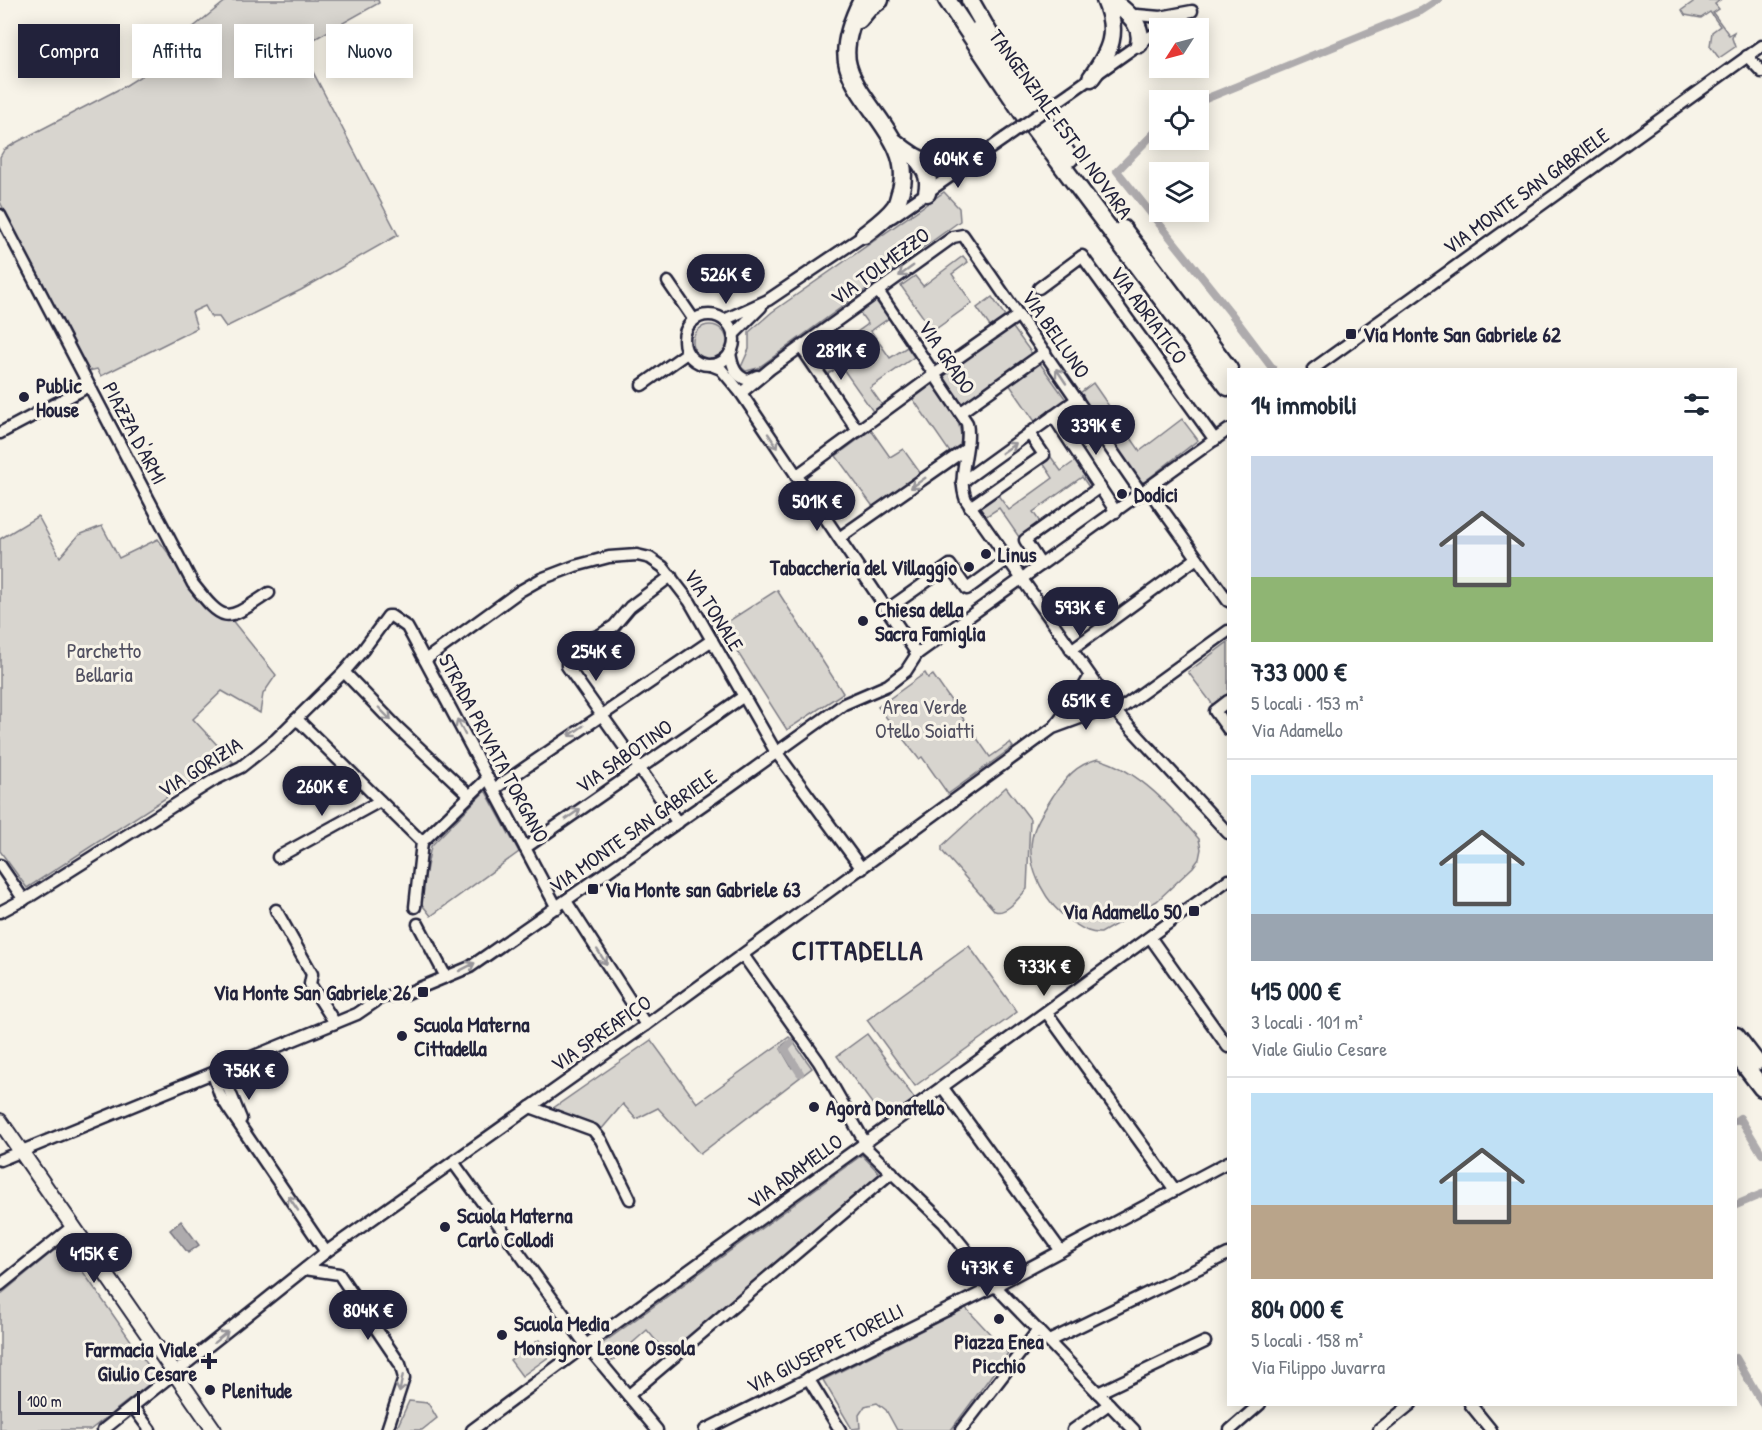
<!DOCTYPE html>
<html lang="it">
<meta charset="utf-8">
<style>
:root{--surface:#fff;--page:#f6f6f7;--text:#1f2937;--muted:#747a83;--line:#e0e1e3;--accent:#22223b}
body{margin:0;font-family:"Patrick Hand",sans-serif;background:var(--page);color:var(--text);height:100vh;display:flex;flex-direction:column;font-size:22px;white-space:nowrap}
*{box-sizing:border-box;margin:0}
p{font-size:20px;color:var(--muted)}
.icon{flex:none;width:33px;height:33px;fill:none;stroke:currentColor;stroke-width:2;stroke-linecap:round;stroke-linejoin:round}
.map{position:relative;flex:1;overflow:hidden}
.panel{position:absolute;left:1227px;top:368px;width:510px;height:1038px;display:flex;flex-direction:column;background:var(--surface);border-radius:0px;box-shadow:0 3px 15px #0003}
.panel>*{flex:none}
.top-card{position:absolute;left:18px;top:24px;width:570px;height:54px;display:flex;gap:12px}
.needle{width:39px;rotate:234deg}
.buttons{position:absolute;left:1149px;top:18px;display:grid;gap:12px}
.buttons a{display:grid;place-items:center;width:60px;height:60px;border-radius:0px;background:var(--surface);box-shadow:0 3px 15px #0003;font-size:30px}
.scale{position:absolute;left:18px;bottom:15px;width:122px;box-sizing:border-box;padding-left:6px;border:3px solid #22223b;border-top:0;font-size:16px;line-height:21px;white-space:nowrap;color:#22223b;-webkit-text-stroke:4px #f7f3e8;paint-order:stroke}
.price{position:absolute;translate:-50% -51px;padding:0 14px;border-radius:21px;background:var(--accent);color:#fff;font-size:20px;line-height:39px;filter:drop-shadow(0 2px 3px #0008)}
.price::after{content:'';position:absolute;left:50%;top:36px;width:18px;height:14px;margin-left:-9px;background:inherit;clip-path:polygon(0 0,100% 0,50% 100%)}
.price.current{background:#222;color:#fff}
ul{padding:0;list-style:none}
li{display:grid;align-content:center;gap:12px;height:318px;padding:0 24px}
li+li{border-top:2px solid var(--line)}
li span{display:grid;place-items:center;height:186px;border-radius:0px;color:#555}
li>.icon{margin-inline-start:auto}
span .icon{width:108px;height:108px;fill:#fffc;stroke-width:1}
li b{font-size:26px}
h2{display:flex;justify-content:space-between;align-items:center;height:72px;padding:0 24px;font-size:26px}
.tag{padding:0 21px;border-radius:0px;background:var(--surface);box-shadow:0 3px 15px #0003;font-size:21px;line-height:54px}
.tag.current{background:var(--accent);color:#fff}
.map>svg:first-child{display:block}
.green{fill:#d8d5cf;stroke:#7d7c85;stroke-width:1.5}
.water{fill:#aeabad;stroke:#76747f;stroke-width:1.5}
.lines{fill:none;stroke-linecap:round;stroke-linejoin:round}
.canal{stroke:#aeabad;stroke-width:8}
.minor-casing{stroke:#22223b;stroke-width:15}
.major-casing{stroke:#22223b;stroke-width:18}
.highway-casing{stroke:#22223b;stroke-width:21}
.minor{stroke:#f7f3e8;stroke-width:10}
.major{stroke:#f7f3e8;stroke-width:14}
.highway{stroke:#f7f3e8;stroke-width:16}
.minor-bridge-casing{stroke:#22223b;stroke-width:15;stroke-linecap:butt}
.minor-bridge{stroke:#f7f3e8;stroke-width:10}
.oneway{stroke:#97959a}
.poi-dot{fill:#22223b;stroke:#f7f3e8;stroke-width:2}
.labels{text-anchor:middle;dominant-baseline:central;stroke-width:6;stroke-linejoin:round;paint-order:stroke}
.street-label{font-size:21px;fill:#22223b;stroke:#f7f3e8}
.poi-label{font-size:21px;font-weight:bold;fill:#22223b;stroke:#f7f3e8;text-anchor:start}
.park-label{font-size:21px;fill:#504f60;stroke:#f7f3e8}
.district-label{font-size:27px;font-weight:bold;letter-spacing:1.5px;fill:#22223b;stroke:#f7f3e8}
</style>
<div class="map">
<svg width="1762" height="1430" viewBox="0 0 1762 1430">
<rect width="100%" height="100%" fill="#f7f3e8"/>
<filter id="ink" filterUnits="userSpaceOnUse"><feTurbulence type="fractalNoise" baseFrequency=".0167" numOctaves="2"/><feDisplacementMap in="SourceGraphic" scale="12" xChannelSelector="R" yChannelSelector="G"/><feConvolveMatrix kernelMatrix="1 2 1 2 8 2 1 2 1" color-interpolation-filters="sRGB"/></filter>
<g filter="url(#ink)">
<g class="green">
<path d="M 227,0 L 378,0 L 379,3 L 300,47 L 398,235 L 301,290 L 226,327 L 219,317 L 211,317 L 205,306 L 192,312 L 197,328 L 101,376 L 97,369 L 89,371 L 0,202 L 0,157 L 4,150 L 17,142 L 125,86 L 149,71 L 181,37 Z"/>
<path d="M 1696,0 L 1720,0 L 1715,4 L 1719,9 L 1713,13 L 1729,35 L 1734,32 L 1732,38 L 1735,47 L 1719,58 L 1710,46 L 1712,32 L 1720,26 L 1710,12 L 1701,18 L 1685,15 L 1682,10 Z"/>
<path d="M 944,192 L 959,208 L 960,221 L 758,368 L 746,371 L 741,367 L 749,349 L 749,332 L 772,312 Z"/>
<path d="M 963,256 L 968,262 L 952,274 L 972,303 L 933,331 L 901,286 L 915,276 L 923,286 Z"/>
<path d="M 992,297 L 1008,320 L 993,331 L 977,308 Z"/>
<path d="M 876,301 L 889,318 L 871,331 L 890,358 L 907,347 L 914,357 L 870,388 L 883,406 L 874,413 L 841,366 L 828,374 L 818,360 L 868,324 L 860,313 Z"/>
<path d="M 1011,325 L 1033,355 L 961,406 L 940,375 Z"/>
<circle cx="710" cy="342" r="17"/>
<path d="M 1039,362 L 1067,401 L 1036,423 L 1009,384 Z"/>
<path d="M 1093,383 L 1140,451 L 1182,419 L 1198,440 L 1144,482 L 1140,481 L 1080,393 Z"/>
<path d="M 933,384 C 946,402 966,423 960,447 L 951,454 L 913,399 Z"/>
<path d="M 871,430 L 890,457 L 903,449 L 921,474 L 874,508 L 836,456 Z"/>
<path d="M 1051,457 L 1061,471 L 1078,459 L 1097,486 L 1091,490 L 1082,477 L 1033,512 L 1042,525 L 1021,540 L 999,508 L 985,517 L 978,507 L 997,494 L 1009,510 L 1053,478 L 1043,463 Z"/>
<path d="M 38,516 L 60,557 L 79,535 L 102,526 L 119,558 L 158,539 L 212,613 L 224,619 L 231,619 L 276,675 L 263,694 L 260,713 L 222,691 L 193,719 L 233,762 L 227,768 L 215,766 L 27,888 L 0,851 L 0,539 Z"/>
<path d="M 777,590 L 843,693 L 787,730 L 721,626 Z"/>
<path d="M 1228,642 L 1228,693 L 1213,705 L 1188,672 Z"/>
<path d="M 925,673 L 928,678 L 933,675 L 990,757 L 1010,743 L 1013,747 L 948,794 L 922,757 L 919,759 L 878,707 Z"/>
<path d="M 1098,759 C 1139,770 1172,808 1199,839 L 1201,849 L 1199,859 L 1193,867 L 1157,901 L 1101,933 C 1089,934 1082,928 1072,922 C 1047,906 1026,869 1032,838 C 1035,823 1045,809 1053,796 C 1066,778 1075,765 1098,759 Z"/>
<path d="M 1006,787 L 1030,819 L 1027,889 C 1019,897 1007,915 995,911 L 942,851 L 942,846 Z"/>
<path d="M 484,792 L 486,792 L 519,852 L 431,916 L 420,902 L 431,846 Z"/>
<path d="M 969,946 L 1017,1012 L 915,1086 L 867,1020 Z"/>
<path d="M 867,1034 L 915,1099 L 885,1121 L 837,1056 Z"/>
<path d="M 789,1037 L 791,1039 L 783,1045 L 781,1049 L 792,1068 L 798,1064 L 787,1050 L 794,1043 L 812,1068 L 700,1154 L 658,1108 L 636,1119 L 623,1104 L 600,1131 L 587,1121 L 549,1111 L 651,1040 L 697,1103 Z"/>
<path d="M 862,1155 L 880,1174 L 668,1355 L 647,1330 L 612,1361 L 599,1346 Z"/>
<path d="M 63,1243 L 157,1378 L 90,1430 L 0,1430 L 0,1295 Z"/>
<path d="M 966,1308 L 1008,1353 L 951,1430 L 897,1430 L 886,1410 L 877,1403 L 865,1406 L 859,1415 L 860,1428 L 852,1429 L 823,1380 Z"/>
<path d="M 539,1340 L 550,1356 L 522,1376 L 510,1360 Z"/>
<path d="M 409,1401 L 428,1403 L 437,1418 L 422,1430 L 396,1430 Z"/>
</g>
<path class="water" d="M 181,1221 L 199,1245 L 188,1253 L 170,1230 Z"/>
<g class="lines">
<g class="canal">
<path d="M 1198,102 L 1421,11 L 1438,0"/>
<path d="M 1160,127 L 1117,171 L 1230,312 L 1273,369"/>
<path d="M 793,1041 L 785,1049 L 800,1073"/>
<path d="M 1736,1121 L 1740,1118 L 1762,1154"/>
<path d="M 1736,1205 L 1762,1194"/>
<path d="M 1736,1358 L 1762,1403"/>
</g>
<defs>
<g id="minor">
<path d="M 1137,15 L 1160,17 L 1192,11"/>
<path d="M 1163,28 L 1184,16"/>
<path d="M 1144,40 L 1160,31"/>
<path d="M 1747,56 L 1762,72"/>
<path d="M 1071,92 L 1139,44"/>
<path d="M 0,215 L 193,584 C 226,626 226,621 269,593"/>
<path d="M 892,217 L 1005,138"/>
<path d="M 668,282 L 694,320"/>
<path d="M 1039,288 L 1082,256 L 1215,440"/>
<path d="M 878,291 L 967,423 C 972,449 956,474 966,500 L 1116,712 L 1228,833"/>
<circle cx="709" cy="340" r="25"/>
<path d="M 724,320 L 768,300 L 869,232"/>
<path d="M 733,335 L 761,307"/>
<path d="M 801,347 L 858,431"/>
<path d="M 730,353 C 732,365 735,377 748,380 L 757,376"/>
<path d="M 711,365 L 721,369 L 741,393 L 917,654"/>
<path d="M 1313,369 L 1762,46"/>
<path d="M 642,385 L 687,353"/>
<path d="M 741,393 L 770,369 L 953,237 L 963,235 L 1142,494"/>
<path d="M 961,412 L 1045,352"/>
<path d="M 1053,416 L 1116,512"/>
<path d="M 0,433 L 89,386"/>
<path d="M 796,476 L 935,374 L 1019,315"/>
<path d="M 962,482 L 1077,399"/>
<path d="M 1148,489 L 1228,601"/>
<path d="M 970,507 L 1044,455 L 1029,433"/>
<path d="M 839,538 L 966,449"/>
<path d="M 1041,565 L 1025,540 L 1100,487"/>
<path d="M 671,576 L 630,607 L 614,626 L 600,635 L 583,642 L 570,652 L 567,658 L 567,666 L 678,823"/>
<path d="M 888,609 L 950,565 L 967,589 L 1007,560"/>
<path d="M 1071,650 L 1197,558"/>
<path d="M 425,660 L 520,591 L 541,579 L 575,566 L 609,557 L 637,555 L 650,558 L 663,567 L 690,602 L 774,749 L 862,869"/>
<path d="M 344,672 L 397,727 L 469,795"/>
<path d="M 1228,701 L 1215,711 L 1228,729"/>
<path d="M 1116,712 L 1228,631"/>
<path d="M 295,720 L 301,723 L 422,842 L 487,779"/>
<path d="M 1055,726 L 1082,690 L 1090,676"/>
<path d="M 494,789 L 712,640"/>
<path d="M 525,848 L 744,696"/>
<path d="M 278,857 L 380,801"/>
<path d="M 0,865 L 24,900"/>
<path d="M 566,901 L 646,1025"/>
<path d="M 415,907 L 422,842"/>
<path d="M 276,910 L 312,974 L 310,984 L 335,1023"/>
<path d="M 0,912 L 32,895 L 214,780 L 241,767 L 275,740 L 344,672 L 363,650 L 388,616 L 391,616 L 407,627 L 412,636 L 557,908"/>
<path d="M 418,924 L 446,977"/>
<path d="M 1150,937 L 1228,1047"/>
<path d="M 743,955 L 819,1062 L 863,1139 L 864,1146 L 867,1149 L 944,1223 L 995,1286 L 1134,1430"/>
<path d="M 1047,1013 L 1175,1190"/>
<path d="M 221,1070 L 241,1119"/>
<path d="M 213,1074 L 220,1095 L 228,1108 L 326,1252"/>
<path d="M 943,1088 L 1061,1251"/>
<path d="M 530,1107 L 593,1130 L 601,1140 L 630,1199"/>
<path d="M 0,1160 L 357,1014 L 382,997 L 405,994 L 470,967 L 730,786 L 844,704 L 888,685 L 906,671 L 917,654 L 1228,430"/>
<path d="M 453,1162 L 586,1345 L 657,1430"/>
<path d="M 305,1269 L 339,1274 L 400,1364 L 404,1378 L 387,1430"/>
<path d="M 0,1285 L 72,1227"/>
<path d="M 1049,1341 L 1228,1254"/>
<path d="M 808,1378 L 840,1430"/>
<path d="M 1098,1393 L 1205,1342"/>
<path d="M 629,1395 L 892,1172"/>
<path d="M 1470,1404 L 1491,1430"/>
<path d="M 133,1407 L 150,1430"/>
<path d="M 103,1430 L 326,1252 L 646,1025 L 1053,728 L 1099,711 L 1116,712"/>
<path d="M 472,1430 L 586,1345 L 1228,880"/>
<path d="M 705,1430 L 995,1286 L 1228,1162"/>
<path d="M 961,1430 L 1038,1330"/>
<path d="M 1073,1430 L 1109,1404"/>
<path d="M 1230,1430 L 1260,1404"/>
<path d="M 1379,1430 L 1411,1404"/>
</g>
<path id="major" d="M 0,1121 L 214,1430"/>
<g id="highway">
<path d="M 862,0 C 853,18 842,45 848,66 C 860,108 914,142 901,190 C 899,195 898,203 895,207 C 887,218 874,227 864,235"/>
<path d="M 947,0 L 1024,115 L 1228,387"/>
<path d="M 970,0 L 990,35"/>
<path d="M 1112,0 C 1125,12 1144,23 1139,44"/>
<path d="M 859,20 L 869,8 L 880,0"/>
<path d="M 979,29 L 1070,158"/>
<path d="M 1091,78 C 1111,51 1119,32 1105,0"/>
<path d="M 895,142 C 922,165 937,169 972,161"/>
<path d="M 918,160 C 927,172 930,179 927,193"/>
<path d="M 1123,229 L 1229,369"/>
<path d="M 1736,1036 L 1756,1062"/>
<path d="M 1736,1054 L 1762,1088"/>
</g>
</defs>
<use href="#minor" class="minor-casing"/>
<use href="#major" class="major-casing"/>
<use href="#highway" class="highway-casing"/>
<use href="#minor" class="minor"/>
<use href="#major" class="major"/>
<use href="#highway" class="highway"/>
<defs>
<path id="minor-bridge" d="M 1005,138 L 1071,92"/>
</defs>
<use href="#minor-bridge" class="minor-bridge-casing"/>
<use href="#minor-bridge" class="minor-bridge"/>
</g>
<defs><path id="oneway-shaft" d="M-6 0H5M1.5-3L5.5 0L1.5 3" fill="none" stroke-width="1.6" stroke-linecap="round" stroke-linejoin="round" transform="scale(1.5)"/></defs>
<g class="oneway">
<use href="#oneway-shaft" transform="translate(906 271) rotate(144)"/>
<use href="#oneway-shaft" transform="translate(1061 376) rotate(-124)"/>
<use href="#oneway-shaft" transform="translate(773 441) rotate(56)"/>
<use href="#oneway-shaft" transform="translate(1009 448) rotate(-35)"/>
<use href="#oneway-shaft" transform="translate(918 483) rotate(145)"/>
<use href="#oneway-shaft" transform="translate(385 714) rotate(46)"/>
<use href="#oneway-shaft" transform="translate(461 727) rotate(-117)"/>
<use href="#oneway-shaft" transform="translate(576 731) rotate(145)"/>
<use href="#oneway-shaft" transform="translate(573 814) rotate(-35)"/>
<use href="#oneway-shaft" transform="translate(602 957) rotate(57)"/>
<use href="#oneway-shaft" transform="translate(467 967) rotate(-27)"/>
<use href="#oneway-shaft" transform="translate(293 1203) rotate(-124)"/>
<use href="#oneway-shaft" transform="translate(221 1337) rotate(-39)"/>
<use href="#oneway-shaft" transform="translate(401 1384) rotate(101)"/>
</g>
</g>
<g class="poi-dot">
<rect x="1345" y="328" width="12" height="12" rx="3"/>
<circle cx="24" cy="397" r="6"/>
<circle cx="1122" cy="494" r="6"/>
<circle cx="986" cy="554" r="6"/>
<circle cx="969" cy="567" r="6"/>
<circle cx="863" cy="621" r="6"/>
<rect x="587" y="883" width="12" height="12" rx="3"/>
<rect x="1188" y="905" width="12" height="12" rx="3"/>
<rect x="417" y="986" width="12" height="12" rx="3"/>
<circle cx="402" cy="1036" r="6"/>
<circle cx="814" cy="1107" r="6"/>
<circle cx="445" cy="1227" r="6"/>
<circle cx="999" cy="1319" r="6"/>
<circle cx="502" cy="1335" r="6"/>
<path d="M206 1352h6v6h6v6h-6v6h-6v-6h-6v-6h6z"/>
<circle cx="210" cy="1390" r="6"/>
</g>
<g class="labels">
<g class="street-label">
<text transform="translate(1061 124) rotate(54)">TANGENZIALE EST DI NOVARA</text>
<text transform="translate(1526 191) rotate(-36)">VIA MONTE SAN GABRIELE</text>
<text transform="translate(880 266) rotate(-36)">VIA TOLMEZZO</text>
<text transform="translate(1149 315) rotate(54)">VIA ADRIATICO</text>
<text transform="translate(1056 334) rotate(55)">VIA BELLUNO</text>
<text transform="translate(947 357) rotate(56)">VIA GRADO</text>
<text transform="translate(135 433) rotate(62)">PIAZZA D'ARMI</text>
<text transform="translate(714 610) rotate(58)">VIA TONALE</text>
<text transform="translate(494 748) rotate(62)">STRADA PRIVATA TORGANO</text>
<text transform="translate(624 756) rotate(-35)">VIA SABOTINO</text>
<text transform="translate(200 767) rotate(-32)">VIA GORIZIA</text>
<text transform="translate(633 831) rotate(-35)">VIA MONTE SAN GABRIELE</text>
<text transform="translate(601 1033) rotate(-35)">VIA SPREAFICO</text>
<text transform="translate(795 1171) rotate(-36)">VIA ADAMELLO</text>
<text transform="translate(825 1348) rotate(-27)">VIA GIUSEPPE TORELLI</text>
</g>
<g class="poi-label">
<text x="1363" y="334">Via Monte San Gabriele 62</text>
<text x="36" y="385">Public<tspan x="36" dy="24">House</tspan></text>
<text x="1134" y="494">Dodici</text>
<text x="998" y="554">Linus</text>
<text x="957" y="567" text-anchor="end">Tabaccheria del Villaggio</text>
<text x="875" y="609">Chiesa della<tspan x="875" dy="24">Sacra Famiglia</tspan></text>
<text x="605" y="889">Via Monte san Gabriele 63</text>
<text x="1182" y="911" text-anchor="end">Via Adamello 50</text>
<text x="411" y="992" text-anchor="end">Via Monte San Gabriele 26</text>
<text x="414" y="1024">Scuola Materna<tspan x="414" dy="24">Cittadella</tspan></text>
<text x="826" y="1107">Agorà Donatello</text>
<text x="457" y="1215">Scuola Materna<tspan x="457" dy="24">Carlo Collodi</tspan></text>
<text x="514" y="1323">Scuola Media<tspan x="514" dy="24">Monsignor Leone Ossola</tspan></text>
<text x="999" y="1341" text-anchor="middle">Piazza Enea<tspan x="999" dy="24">Picchio</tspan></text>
<text x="197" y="1349" text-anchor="end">Farmacia Viale<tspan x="197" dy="24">Giulio Cesare</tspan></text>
<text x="222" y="1390">Plenitude</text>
</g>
<g class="park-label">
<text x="104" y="650">Parchetto<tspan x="104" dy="24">Bellaria</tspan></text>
<text x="925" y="706">Area Verde<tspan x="925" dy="24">Otello Soiatti</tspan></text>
</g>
<g class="district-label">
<text x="858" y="950">CITTADELLA</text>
</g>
</g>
</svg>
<div class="buttons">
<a><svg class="needle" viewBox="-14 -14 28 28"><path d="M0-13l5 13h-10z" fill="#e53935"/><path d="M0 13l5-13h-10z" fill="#747a83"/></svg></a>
<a><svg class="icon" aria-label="locate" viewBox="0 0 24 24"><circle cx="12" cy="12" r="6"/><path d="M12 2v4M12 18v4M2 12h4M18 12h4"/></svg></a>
<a><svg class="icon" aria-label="layers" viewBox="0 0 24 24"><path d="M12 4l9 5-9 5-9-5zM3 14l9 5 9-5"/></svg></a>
</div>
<div class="scale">100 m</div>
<b class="price" style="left:958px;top:189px">604K €</b>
<b class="price" style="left:726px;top:305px">526K €</b>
<b class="price" style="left:841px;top:381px">281K €</b>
<b class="price" style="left:1096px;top:456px">339K €</b>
<b class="price" style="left:817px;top:532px">501K €</b>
<b class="price" style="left:1080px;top:638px">593K €</b>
<b class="price" style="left:596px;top:682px">254K €</b>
<b class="price" style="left:1086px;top:731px">651K €</b>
<b class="price" style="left:322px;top:817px">260K €</b>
<b class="price current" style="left:1044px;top:997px">733K €</b>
<b class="price" style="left:249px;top:1101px">756K €</b>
<b class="price" style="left:94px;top:1284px">415K €</b>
<b class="price" style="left:987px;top:1298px">473K €</b>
<b class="price" style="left:368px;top:1341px">804K €</b>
<div class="top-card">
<a class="tag current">Compra</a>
<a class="tag">Affitta</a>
<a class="tag">Filtri</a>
<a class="tag">Nuovo</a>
</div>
<section class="panel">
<h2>14 immobili<svg class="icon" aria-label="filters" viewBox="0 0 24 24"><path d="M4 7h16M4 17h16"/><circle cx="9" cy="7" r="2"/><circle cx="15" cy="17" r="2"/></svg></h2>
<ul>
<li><span style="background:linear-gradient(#c9d6e8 65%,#8fb573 0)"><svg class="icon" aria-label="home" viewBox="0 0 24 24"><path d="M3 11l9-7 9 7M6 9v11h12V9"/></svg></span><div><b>733 000 €</b><p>5 locali · 153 m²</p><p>Via Adamello</p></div></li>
<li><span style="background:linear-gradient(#bfe0f5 75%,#9aa5b1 0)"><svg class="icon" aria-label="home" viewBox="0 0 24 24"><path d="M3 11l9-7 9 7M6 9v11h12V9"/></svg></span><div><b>415 000 €</b><p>3 locali · 101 m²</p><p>Viale Giulio Cesare</p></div></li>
<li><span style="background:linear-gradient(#bfe0f5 60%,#b9a48a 0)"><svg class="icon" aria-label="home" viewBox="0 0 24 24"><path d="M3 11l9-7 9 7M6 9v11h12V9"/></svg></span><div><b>804 000 €</b><p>5 locali · 158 m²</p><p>Via Filippo Juvarra</p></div></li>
</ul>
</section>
</div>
